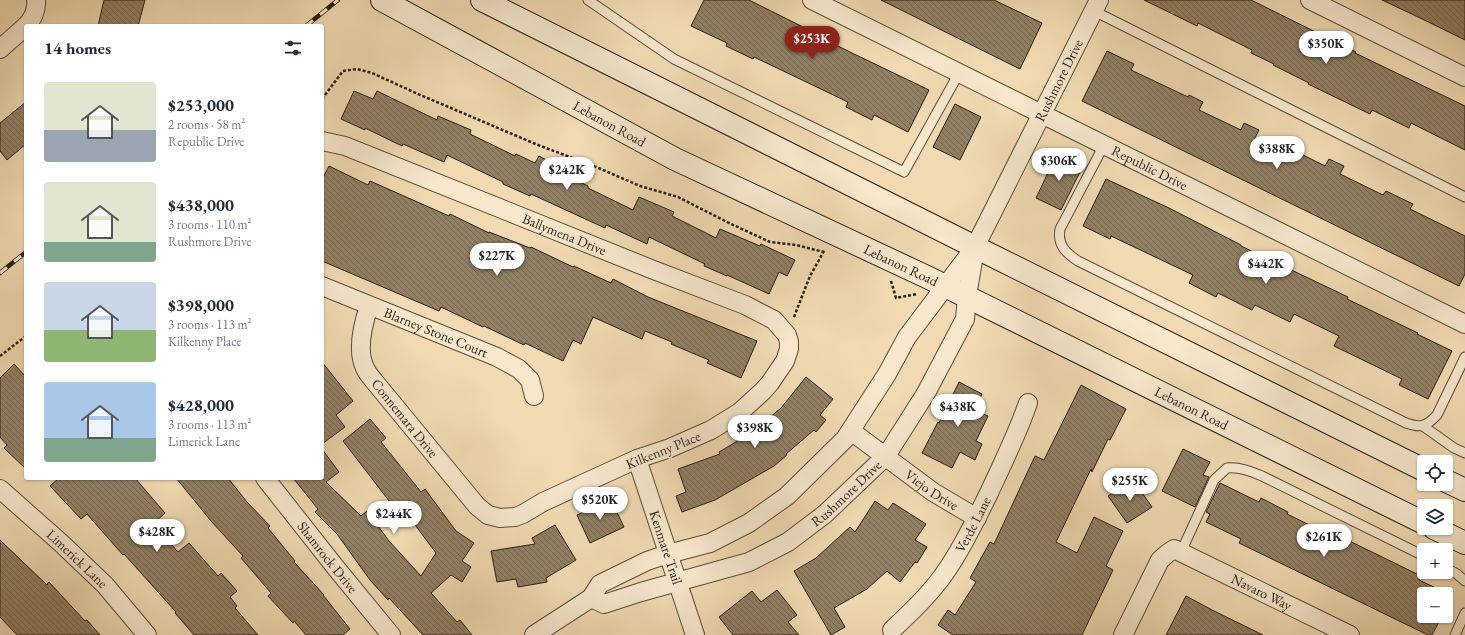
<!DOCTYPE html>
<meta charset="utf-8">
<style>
:root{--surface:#fff;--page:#f6f6f7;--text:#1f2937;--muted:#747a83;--accent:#8f2418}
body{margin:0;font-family:"EB Garamond",serif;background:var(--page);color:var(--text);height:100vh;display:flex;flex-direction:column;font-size:15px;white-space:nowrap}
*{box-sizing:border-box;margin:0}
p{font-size:13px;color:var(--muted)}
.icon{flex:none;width:22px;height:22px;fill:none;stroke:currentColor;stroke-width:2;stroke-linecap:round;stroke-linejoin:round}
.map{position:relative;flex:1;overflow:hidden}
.details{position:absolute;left:24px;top:24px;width:300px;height:456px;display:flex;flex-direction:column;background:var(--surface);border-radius:4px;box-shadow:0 1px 3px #0004}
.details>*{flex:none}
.controls{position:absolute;left:1417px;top:455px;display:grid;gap:8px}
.controls a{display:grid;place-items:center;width:36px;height:36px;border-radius:4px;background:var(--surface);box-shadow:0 1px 3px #0004;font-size:20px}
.price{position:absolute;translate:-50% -34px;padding:0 9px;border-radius:14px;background:#fff;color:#222;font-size:13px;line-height:26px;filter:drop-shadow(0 1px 2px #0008)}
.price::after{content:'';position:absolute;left:50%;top:24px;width:12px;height:9px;margin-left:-6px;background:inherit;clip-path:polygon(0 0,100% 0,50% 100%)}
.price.selected{background:var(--accent);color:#fff}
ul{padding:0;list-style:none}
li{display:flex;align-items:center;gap:12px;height:100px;padding:0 20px}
li span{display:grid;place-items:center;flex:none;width:112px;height:80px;border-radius:4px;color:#555}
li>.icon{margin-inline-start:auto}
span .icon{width:48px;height:48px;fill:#fffc;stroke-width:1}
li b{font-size:17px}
h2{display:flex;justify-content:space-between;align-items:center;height:48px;padding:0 20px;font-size:17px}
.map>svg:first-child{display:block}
.building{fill:url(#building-back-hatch);stroke:#291e12}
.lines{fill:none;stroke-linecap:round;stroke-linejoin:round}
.service-casing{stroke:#5b4d3a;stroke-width:11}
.minor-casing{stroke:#5b4d3a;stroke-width:20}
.secondary-casing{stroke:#291e12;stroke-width:24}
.path{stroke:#291e12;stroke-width:2.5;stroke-dasharray:3 2;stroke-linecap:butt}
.service{stroke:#f6e7cd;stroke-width:9}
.minor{stroke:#f6e7cd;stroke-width:18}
.secondary{stroke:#f6e7cd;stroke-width:22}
.rail-casing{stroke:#291e12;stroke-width:4.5}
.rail{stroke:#f6e7cd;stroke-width:3;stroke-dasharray:9;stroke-linecap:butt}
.labels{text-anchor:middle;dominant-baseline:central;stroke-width:3.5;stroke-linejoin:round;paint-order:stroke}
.street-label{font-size:14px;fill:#291e12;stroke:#f6e7cd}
</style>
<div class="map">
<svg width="1465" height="635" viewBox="0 0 1465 635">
<defs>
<pattern id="building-back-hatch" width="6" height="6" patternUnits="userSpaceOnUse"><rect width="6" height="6" fill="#918065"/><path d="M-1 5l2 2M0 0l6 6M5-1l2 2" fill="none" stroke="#766852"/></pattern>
</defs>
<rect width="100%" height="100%" fill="#f1dab2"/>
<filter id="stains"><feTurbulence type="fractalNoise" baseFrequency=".005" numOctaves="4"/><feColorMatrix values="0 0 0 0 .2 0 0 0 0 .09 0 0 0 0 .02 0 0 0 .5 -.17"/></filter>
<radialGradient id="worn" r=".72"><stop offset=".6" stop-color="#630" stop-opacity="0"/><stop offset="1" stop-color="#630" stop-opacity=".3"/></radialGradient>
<g class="building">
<path d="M 104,0 L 145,0 L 138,26 L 98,26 Z"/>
<path d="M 704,0 L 749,0 L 817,34 L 816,35 L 852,53 L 929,90 L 908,132 L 874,115 L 872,120 L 846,107 L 848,102 L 754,57 L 753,59 L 726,46 L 727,43 L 691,26 Z"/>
<path d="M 881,0 L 994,0 L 1042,23 L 1020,69 Z"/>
<path d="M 1144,0 L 1251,0 L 1356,52 L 1355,53 L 1465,106 L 1465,150 L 1411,123 L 1409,128 L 1372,110 L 1370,114 L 1308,84 L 1309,83 L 1273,65 L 1274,64 L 1251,53 L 1252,50 L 1198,23 L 1197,26 Z"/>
<path d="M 1382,0 L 1465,0 L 1465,40 L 1416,16 Z"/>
<path d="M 1107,51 L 1134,64 L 1131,70 L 1188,97 L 1189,95 L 1203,102 L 1199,110 L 1241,130 L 1244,123 L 1259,130 L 1251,146 L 1273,156 L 1279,143 L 1325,166 L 1329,159 L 1344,166 L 1340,174 L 1383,195 L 1386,191 L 1413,204 L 1410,209 L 1465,236 L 1465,274 L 1459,286 L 1082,101 Z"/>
<path d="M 354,91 L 373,99 L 377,91 L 437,120 L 438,116 L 471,130 L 470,134 L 515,156 L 516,154 L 535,163 L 539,156 L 552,163 L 550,168 L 588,186 L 588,188 L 633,210 L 639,197 L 674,212 L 672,216 L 716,238 L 720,229 L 760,246 L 761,244 L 795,260 L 787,276 L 779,272 L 769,294 L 727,275 L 727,276 L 704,266 L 705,264 L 649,237 L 647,244 L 606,225 L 605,228 L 531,194 L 530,196 L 503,184 L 503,182 L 447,155 L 444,162 L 403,144 L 402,146 L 365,128 L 365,130 L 341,119 Z"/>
<path d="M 26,102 L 26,144 L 7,160 L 0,151 L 0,123 Z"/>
<path d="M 955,104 L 981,117 L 960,160 L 933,147 Z"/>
<path d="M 1057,154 L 1083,166 L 1061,210 L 1036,198 Z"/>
<path d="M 329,166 L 368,185 L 370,181 L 449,216 L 450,214 L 489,233 L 489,232 L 530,248 L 531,247 L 573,267 L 574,266 L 611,283 L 613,279 L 648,297 L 757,341 L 741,378 L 707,363 L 709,360 L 671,344 L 672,342 L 645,331 L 642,339 L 593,317 L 581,344 L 573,340 L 563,361 L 525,343 L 524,345 L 484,326 L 483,327 L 441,307 L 439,311 L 322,261 L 322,180 Z"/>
<path d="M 1106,179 L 1169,208 L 1241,245 L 1241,246 L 1348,297 L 1347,299 L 1418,333 L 1417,334 L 1452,351 L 1428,399 L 1399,385 L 1402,379 L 1334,346 L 1339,336 L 1294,314 L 1290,322 L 1255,305 L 1252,310 L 1218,293 L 1216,297 L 1189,283 L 1193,275 L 1111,236 L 1110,239 L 1083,226 Z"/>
<path d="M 322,362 L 353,401 L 336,415 L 345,427 L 322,444 Z"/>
<path d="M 14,364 L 26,377 L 26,469 L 4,448 L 7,445 L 0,437 L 0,378 Z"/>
<path d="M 806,377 L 833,399 L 820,415 L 826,420 L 816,432 L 814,430 L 786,454 L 787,455 L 774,466 L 715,500 L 682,512 L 676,496 L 686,492 L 678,469 L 720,454 L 719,452 L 751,433 L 781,408 Z"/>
<path d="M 959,382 L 982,394 L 974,410 L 988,416 L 976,441 L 982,444 L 975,460 L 960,452 L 952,468 L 922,453 L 938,422 L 939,423 Z"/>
<path d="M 1081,385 L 1126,409 L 1110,440 L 1108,439 L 1092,472 L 1091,469 L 1056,542 L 1077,553 L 1094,517 L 1123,531 L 1106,566 L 1113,570 L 1082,635 L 953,635 L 938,625 L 948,610 L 955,615 L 976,582 L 970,578 L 990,542 L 994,544 L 1035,456 L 1044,460 Z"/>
<path d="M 370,419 L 386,438 L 381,442 L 421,492 L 425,489 L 456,531 L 474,543 L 462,561 L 471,567 L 462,582 L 451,575 L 431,593 L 457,622 L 460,620 L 472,635 L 423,635 L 389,598 L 388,600 L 370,580 L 337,534 L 315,512 L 318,509 L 293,478 L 322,478 L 322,449 L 339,472 L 326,482 L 361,516 L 367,511 L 389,541 L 421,576 L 436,553 L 398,502 L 393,506 L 343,441 Z"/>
<path d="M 1183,449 L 1210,462 L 1203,475 L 1209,477 L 1195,507 L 1162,491 Z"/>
<path d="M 59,478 L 135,478 L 165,513 L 153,524 L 178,552 L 189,543 L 218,576 L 221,573 L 237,591 L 230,597 L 237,606 L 235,608 L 258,635 L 194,635 L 175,613 L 176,612 L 124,554 L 123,555 L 87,514 L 81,519 L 50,486 Z"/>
<path d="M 176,478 L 228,478 L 247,502 L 270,526 L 268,528 L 295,561 L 294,562 L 324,595 L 323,595 L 350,629 L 343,635 L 306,635 L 294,621 L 293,623 L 268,596 L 271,593 L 241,558 L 243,556 L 211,521 Z"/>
<path d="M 1133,480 L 1152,507 L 1127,523 L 1108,496 Z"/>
<path d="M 1220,483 L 1259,502 L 1261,498 L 1288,512 L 1287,514 L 1326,533 L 1327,530 L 1421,576 L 1419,580 L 1440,590 L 1438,594 L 1424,594 L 1424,616 L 1442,616 L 1432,635 L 1428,635 L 1272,559 L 1239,543 L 1241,539 L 1206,522 L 1210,514 L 1206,512 Z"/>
<path d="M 611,500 L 624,527 L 590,543 L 577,515 Z"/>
<path d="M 875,501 L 888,510 L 893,503 L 926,524 L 915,540 L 927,547 L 917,563 L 915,562 L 900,582 L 887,571 L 867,589 L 834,608 L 845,627 L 831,635 L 794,571 L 816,558 L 850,527 L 855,532 Z"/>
<path d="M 555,525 L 576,560 L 546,578 L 547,582 L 518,587 L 516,579 L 497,582 L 491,551 L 535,544 L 532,538 Z"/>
<path d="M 0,540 L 47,585 L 49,582 L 85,621 L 87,620 L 100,635 L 17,635 L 0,617 Z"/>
<path d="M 777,590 L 797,615 L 788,622 L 799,635 L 733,635 L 719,617 L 752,591 L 761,602 Z"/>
<path d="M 1186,596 L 1212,610 L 1263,635 L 1166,635 Z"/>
</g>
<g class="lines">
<defs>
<g id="service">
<path d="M 588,0 L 674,59 L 904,172 L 959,73"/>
<path d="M 1094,11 L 1465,197"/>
<path d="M 1104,145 L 1060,229 C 1057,245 1066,253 1078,261 L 1406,423 C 1420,428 1426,427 1437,415 L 1465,357"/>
<path d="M 1423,426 L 1454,448 L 1465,453"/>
<path d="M 1181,552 L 1214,480 L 1227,468 C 1240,467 1250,471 1262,476 L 1424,556"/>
<path d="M 1446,568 L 1457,574 L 1465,581"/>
<path d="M 1455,635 L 1465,613"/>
</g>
<g id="minor">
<path id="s1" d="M 812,0 L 1465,324"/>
<path d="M 1310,0 L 1465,77"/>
<path d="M 26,26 C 33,19 37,9 36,0"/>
<path d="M 0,49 L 26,26"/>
<path id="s2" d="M 322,141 L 345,146 L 651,269 L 745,305 L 774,320 L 787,335 L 789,342 L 789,349 L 785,361 L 770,383 L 763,391 L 740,412 L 711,430 L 670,448 L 637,459 L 543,502 L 523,514 L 515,517 L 500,518 L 488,515 L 477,506 L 374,381 C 371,377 367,373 365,368 C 356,350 363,324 369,306"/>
<path id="s3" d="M 322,286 L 497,357 L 519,369 L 530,380 L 534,396"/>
<path id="s4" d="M 851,431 L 933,492 L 977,518"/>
<path id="s5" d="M 637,459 L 695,635"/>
<path id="s6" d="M 265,478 L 336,568 L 391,635"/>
<path id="s7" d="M 0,489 L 61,543 L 105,585 L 147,635"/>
<path id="s8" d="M 591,598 L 604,604 L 641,592 L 749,562 L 788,542 L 825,514 L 886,456 L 926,393 L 965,319 L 967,296 L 975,249"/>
<path id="s9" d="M 892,630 C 910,613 927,597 942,577 C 960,552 974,523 988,495 C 1002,465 1017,435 1028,403"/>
<path id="s10" d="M 534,635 L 591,598 L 600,584 L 647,561 L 668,554 L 710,543 L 749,523 L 787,496 L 845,439 L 887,374 L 907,337 L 975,247 L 1099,0"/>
<path id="s11" d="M 1123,635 L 1160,560 L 1168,553 L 1174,549 L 1350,635"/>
</g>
<g id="secondary">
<path id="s12" d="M 382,0 L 675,159 L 929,278 L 1424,523"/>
<path d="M 482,0 L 975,247 L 1424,470"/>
<path d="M 1446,481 L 1465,490"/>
<path d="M 1434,528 L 1465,543"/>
</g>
</defs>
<use href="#service" class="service-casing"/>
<use href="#minor" class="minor-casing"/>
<use href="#secondary" class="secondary-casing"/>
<g class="path">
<path d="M 322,99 L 343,71 L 357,69 L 372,73 L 418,94 L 538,145 L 594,166 L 640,186 L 678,197 L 729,223 L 770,242 L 796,245 L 824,252"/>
<path d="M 891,281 L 896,298 L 917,294"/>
<path d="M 794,317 L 810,276 L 824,251"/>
<path d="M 0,356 L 26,336"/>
</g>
<use href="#service" class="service"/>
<use href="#minor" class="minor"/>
<use href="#secondary" class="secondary"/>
<defs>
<g id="rail">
<path d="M 306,26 L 338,0"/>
<path d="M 0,273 L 26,252"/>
</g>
</defs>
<use href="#rail" class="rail-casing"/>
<use href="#rail" class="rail"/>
</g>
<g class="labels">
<g class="street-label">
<text stroke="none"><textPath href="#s10" startOffset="793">Rushmore Drive</textPath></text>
<text stroke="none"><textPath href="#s12" startOffset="259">Lebanon Road</textPath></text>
<text stroke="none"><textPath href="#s1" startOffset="377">Republic Drive</textPath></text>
<text stroke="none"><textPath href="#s2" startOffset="260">Ballymena Drive</textPath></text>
<text stroke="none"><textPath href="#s12" startOffset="583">Lebanon Road</textPath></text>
<text stroke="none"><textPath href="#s3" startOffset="123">Blarney Stone Court</textPath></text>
<text stroke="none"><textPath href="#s12" startOffset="907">Lebanon Road</textPath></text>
<text transform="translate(405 418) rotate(51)">Connemara Drive</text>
<text transform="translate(663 450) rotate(-22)">Kilkenny Place</text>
<text stroke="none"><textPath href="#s4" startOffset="100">Viejo Drive</textPath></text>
<text stroke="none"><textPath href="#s8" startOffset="285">Rushmore Drive</textPath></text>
<text stroke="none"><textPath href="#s9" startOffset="134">Verde Lane</textPath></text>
<text stroke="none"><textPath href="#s5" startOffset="93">Kenmare Trail</textPath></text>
<text stroke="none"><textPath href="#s6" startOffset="101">Shamrock Drive</textPath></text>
<text stroke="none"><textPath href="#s7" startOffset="104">Limerick Lane</textPath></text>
<text stroke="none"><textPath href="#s11" startOffset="199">Navaro Way</textPath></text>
</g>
</g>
<rect width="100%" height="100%" filter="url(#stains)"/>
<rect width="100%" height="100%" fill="url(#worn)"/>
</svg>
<div class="controls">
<a><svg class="icon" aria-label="locate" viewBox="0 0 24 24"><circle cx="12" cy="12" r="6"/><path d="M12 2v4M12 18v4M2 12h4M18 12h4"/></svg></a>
<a><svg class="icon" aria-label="layers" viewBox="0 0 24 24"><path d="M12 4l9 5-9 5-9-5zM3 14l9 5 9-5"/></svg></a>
<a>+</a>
<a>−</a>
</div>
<b class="price selected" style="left:812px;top:60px">$253K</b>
<b class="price" style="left:1326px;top:65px">$350K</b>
<b class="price" style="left:1277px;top:170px">$388K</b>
<b class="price" style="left:1059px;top:182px">$306K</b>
<b class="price" style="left:567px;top:191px">$242K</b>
<b class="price" style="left:497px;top:277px">$227K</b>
<b class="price" style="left:1266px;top:285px">$442K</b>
<b class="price" style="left:958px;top:428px">$438K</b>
<b class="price" style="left:755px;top:449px">$398K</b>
<b class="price" style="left:1130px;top:502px">$255K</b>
<b class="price" style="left:600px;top:521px">$520K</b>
<b class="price" style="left:394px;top:535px">$244K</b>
<b class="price" style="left:157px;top:553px">$428K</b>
<b class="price" style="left:1324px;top:558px">$261K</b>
<section class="details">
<h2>14 homes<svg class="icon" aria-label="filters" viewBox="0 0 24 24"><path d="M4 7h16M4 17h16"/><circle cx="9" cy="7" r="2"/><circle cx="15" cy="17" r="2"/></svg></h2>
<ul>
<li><span style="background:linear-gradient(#dfe7d0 60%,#9aa5b1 0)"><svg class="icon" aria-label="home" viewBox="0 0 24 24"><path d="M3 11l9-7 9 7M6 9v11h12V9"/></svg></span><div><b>$253,000</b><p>2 rooms · 58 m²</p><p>Republic Drive</p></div></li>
<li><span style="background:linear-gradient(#dfe7d0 75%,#7fa58c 0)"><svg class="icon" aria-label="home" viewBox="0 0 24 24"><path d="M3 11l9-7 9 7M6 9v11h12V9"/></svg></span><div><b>$438,000</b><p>3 rooms · 110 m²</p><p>Rushmore Drive</p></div></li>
<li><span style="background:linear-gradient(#c9d6e8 60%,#8fb573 0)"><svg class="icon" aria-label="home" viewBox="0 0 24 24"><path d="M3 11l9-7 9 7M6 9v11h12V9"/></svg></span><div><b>$398,000</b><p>3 rooms · 113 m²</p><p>Kilkenny Place</p></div></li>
<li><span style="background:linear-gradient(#a9c7e8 70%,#7fa58c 0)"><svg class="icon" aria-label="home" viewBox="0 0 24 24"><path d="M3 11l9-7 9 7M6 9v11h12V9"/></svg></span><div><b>$428,000</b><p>3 rooms · 113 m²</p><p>Limerick Lane</p></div></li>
</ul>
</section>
</div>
